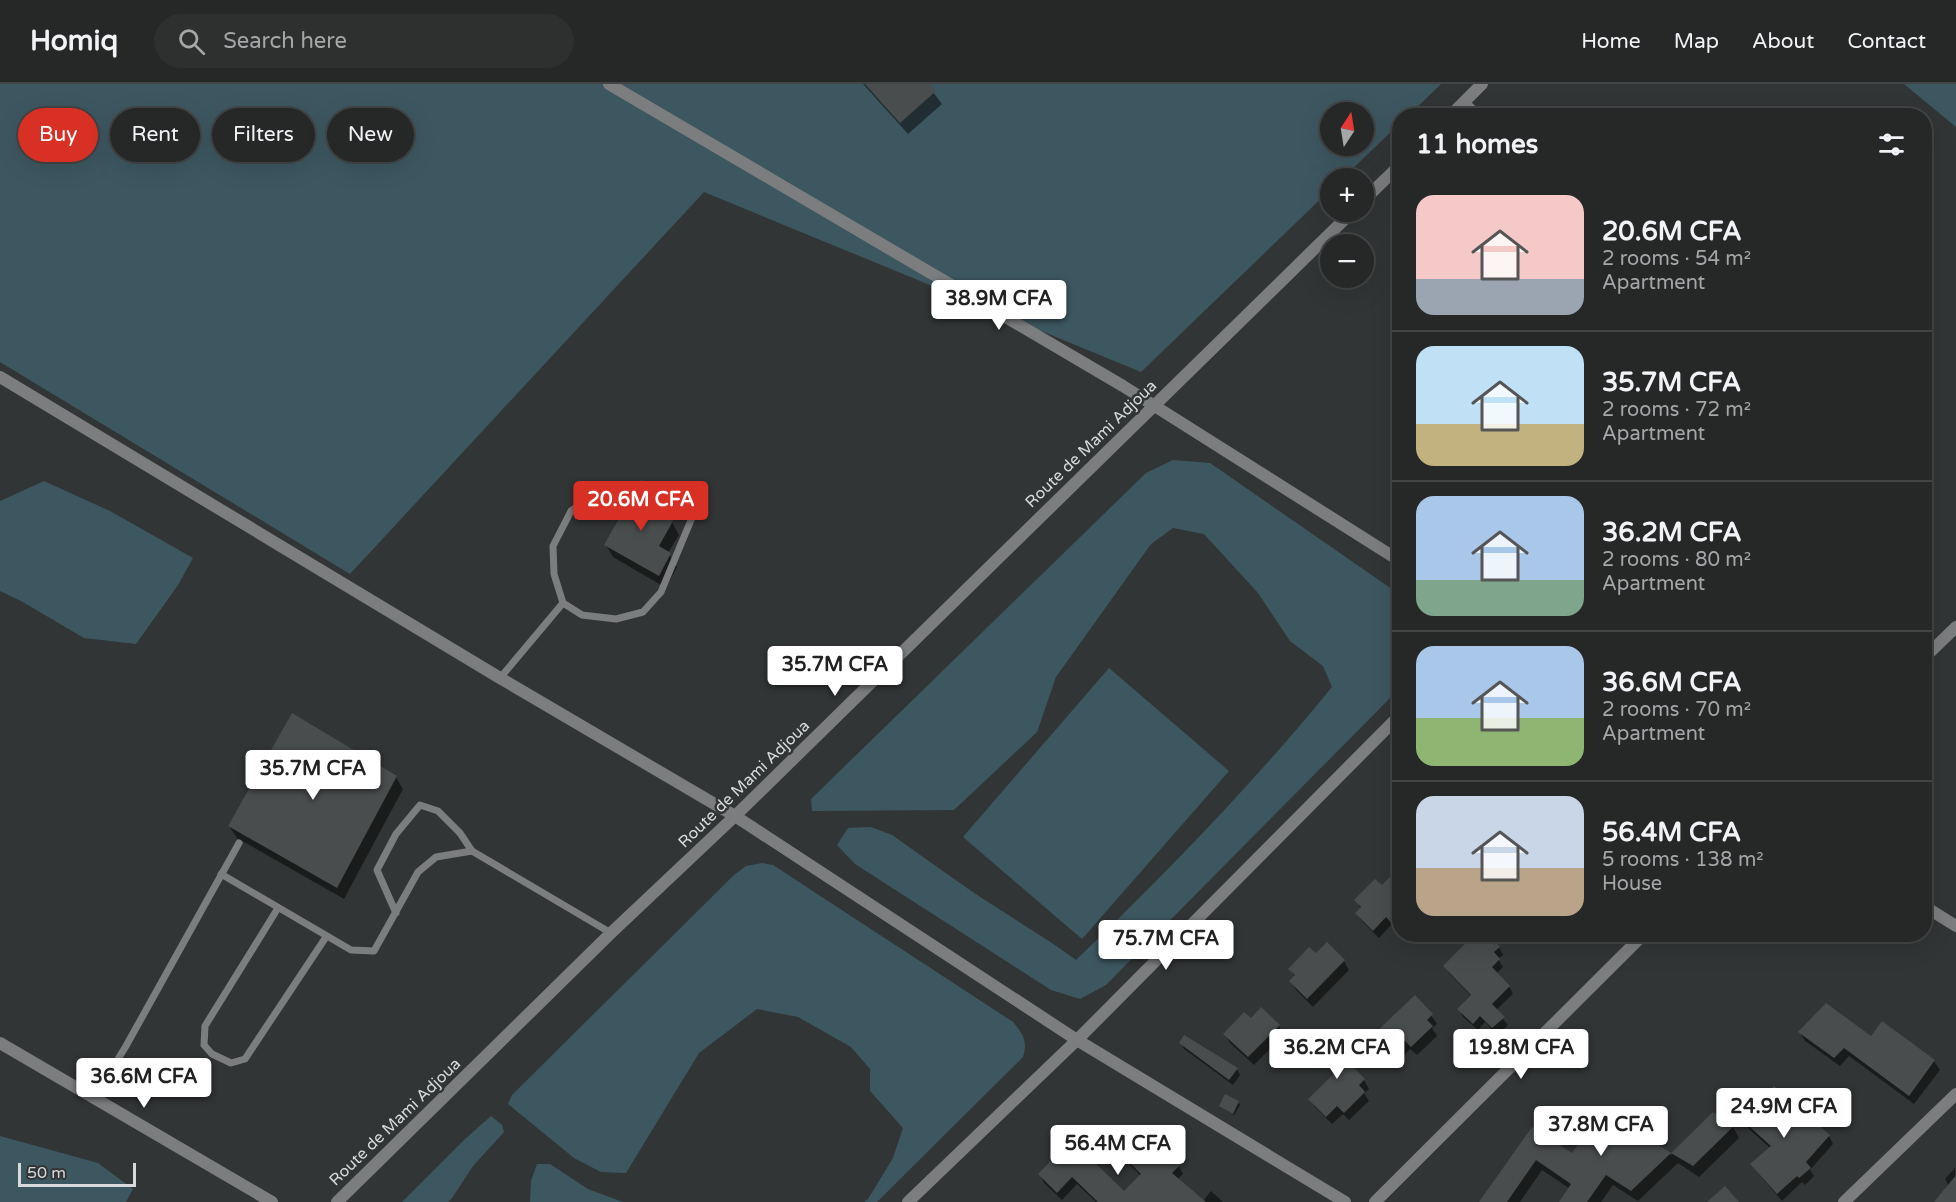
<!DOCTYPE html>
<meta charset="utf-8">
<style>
:root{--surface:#262828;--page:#2e3030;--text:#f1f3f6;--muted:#a4a6a8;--line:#424445;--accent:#d93025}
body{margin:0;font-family:"Varela Round",sans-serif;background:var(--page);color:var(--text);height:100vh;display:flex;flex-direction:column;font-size:22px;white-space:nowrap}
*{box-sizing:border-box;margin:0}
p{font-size:20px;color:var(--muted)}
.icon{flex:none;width:33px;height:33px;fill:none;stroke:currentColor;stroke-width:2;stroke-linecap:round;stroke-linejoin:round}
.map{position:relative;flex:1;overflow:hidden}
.details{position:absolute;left:1392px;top:24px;width:540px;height:834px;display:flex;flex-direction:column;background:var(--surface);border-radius:24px;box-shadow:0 6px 24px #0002,0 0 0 2px var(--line)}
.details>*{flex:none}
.banner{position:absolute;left:18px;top:24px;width:570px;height:54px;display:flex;gap:12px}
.needle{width:39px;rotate:12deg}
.tools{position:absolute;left:1320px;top:18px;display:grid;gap:12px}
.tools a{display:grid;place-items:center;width:54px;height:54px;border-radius:50%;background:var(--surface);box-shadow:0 6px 24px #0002,0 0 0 2px var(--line);font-size:30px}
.scale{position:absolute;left:18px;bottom:15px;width:118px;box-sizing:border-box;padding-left:6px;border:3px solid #d7d9da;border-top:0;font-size:16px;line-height:21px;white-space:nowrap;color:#d7d9da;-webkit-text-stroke:4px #323536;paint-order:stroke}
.price{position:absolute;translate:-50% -51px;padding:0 14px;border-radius:6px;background:#fff;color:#222;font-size:20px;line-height:39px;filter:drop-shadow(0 2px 3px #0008)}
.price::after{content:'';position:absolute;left:50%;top:36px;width:18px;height:14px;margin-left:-9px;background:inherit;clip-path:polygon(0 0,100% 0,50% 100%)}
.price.selected{background:var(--accent);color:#fff}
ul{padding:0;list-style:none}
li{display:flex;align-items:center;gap:18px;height:150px;padding:0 24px}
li+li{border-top:2px solid var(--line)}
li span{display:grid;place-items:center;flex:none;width:168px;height:120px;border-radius:18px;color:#555}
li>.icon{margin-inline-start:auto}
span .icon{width:72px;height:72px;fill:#fffc;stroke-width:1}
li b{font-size:26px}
h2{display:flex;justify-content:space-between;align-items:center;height:72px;padding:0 24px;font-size:26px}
.pill{padding:0 21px;border-radius:27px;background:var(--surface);box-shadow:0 6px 24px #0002,0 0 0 2px var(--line);font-size:21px;line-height:54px}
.pill.selected{background:var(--accent);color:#fff}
header{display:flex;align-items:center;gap:36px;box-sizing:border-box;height:84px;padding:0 30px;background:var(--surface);border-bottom:2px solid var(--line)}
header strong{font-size:28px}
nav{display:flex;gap:33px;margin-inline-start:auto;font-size:21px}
.search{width:420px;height:54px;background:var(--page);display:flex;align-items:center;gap:15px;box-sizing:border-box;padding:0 21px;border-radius:33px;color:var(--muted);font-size:22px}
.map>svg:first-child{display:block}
.green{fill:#3d5760;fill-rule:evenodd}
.shadow{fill:#0007}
.building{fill:#4a4d4e}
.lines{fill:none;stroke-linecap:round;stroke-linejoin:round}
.service{stroke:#7c7d7e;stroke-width:7}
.minor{stroke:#7c7d7e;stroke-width:12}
.tertiary{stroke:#7c7d7e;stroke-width:12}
.labels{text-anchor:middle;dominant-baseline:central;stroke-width:5;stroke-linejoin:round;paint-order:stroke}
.street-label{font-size:16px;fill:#d7d9da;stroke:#323536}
</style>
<header>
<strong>Homiq</strong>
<div class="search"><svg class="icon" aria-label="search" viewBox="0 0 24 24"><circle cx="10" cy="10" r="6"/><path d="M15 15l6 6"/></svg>Search here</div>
<nav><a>Home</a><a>Map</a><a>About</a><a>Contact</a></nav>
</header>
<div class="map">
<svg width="1956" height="1118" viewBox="0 0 1956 1118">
<rect width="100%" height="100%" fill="#323536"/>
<g class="green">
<path d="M 0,0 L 1441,0 L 1409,31 L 1400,32 L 1399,40 L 1343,94 L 1330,94 L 1330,106 L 1141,288 L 704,108 L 350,490 L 0,278 ZM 1330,28 L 1364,28 L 1364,62 L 1330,62 Z"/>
<path d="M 1904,0 L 1956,0 L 1956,43 Z"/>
<path d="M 1173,376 L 1210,379 L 1399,510 L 1399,605 L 1106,901 L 1080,915 L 1051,906 L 855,780 L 837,761 L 848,744 L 871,743 L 892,751 L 974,809 L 1055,861 L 1076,876 C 1166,789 1253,700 1332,603 L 1323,582 L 1290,557 L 1258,509 L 1204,450 L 1173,444 L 1151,460 L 1056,593 L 1037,648 L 954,726 L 812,727 L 811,715 L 1146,389 Z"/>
<path d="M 44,397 L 110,427 L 193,474 L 178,501 L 136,560 L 84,554 L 21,517 L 0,507 L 0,417 Z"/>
<path d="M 1109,584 L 1229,687 L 1082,855 L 963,753 Z"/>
<path d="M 762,779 L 773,781 L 1013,938 C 1023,950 1028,957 1023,973 L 877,1118 L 864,1118 L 868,1115 L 893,1074 L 903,1044 L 870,1007 L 870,985 L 851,963 L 798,933 L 757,925 L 699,969 L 626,1089 L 601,1088 L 574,1074 L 508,1020 L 512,1011 L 734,791 L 746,782 Z"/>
<path d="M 491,1032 L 502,1041 L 504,1048 L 473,1082 L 452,1114 L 448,1118 L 402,1118 L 464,1056 Z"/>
<path d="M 0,1052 L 98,1079 L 133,1105 L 126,1118 L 0,1118 Z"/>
<path d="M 537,1080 L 550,1080 L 588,1105 L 623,1118 L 530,1118 L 531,1097 Z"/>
</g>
<g class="shadow">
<path d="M 863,0 L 927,0 L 942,20 L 908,50 Z"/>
<path d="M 655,406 L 662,418 L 656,429 L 672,438 L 679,451 L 668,469 L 677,483 L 666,504 L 613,473 L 606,461 Z"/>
<path d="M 396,693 L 403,705 L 344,815 L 237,754 L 229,742 Z"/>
<path d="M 1400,798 L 1400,849 L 1392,840 L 1379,854 L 1362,837 L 1357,829 L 1361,825 L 1356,817 L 1382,803 Z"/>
<path d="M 1499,863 L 1503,871 L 1498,875 L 1503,883 L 1496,890 L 1509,902 L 1513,910 L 1496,926 L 1508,941 L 1497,951 L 1485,938 L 1478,946 L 1463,933 L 1459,925 L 1472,913 L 1449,889 L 1445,882 Z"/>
<path d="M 1316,871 L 1344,877 L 1349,886 L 1313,923 L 1296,906 L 1291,897 L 1295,893 L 1290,885 Z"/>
<path d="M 1431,931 L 1437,940 L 1432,944 L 1437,952 L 1417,971 L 1410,965 L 1399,976 L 1383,958 L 1377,949 Z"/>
<path d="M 1882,939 L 1934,977 L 1940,986 L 1914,1020 L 1849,972 L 1840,982 L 1805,957 L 1800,949 L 1871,954 Z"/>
<path d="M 1279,942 L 1284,951 L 1254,981 L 1230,959 L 1225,950 Z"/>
<path d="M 1181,959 L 1237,985 L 1240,991 L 1233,1001 L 1184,965 Z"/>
<path d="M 1313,961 L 1340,969 L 1344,976 L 1364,996 L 1369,1005 L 1364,1009 L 1369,1017 L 1349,1036 L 1343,1030 L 1332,1040 L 1315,1023 L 1310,1015 L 1336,990 L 1318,969 Z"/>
<path d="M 1238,1018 L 1240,1021 L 1234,1031 L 1220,1022 Z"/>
<path d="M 1599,1025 L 1671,1071 L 1714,1030 L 1733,1043 L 1739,1054 L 1699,1093 L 1678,1079 L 1638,1117 L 1613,1101 L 1601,1118 L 1561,1118 L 1570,1105 L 1542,1086 L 1520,1118 L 1481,1118 L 1532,1045 L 1572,1071 L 1594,1041 L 1591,1037 Z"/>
<path d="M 1744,1037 L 1829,1052 L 1833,1060 L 1810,1086 L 1814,1092 L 1805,1101 L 1802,1098 L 1782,1117 L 1757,1088 L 1752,1081 L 1770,1064 L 1749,1045 Z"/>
<path d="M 1079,1050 L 1097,1067 L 1102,1075 L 1095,1081 L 1125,1109 L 1141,1092 L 1127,1078 L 1123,1070 L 1146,1081 L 1179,1082 L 1183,1090 L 1177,1096 L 1203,1117 L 1211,1107 L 1223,1118 L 1096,1118 L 1077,1100 L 1062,1116 L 1044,1099 L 1040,1091 Z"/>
<path d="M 1955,1084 L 1956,1118 L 1936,1118 L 1949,1103 L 1945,1095 Z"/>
</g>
<g class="building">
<path d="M 865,0 L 929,0 L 936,7 L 900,39 Z"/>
<path d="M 641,396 L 656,405 L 646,422 L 673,437 L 659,462 L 671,469 L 659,492 L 604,461 Z"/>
<path d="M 292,629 L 397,692 L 337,804 L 228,742 Z"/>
<path d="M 1393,790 L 1400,796 L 1400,848 L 1386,833 L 1373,847 L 1355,829 L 1361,823 L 1354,816 L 1375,795 L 1382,801 Z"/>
<path d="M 1475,850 L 1488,850 L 1500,863 L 1494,868 L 1500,875 L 1492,883 L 1510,902 L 1492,920 L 1505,933 L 1492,944 L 1480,932 L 1473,940 L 1457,925 L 1471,911 L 1443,882 Z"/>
<path d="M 1327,858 L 1345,876 L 1307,915 L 1289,897 L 1295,891 L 1288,885 L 1309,863 L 1316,869 Z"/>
<path d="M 1415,911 L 1433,930 L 1427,936 L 1433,942 L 1411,963 L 1405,957 L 1393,968 L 1375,949 Z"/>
<path d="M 1826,919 L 1871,952 L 1882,937 L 1935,976 L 1909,1012 L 1844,964 L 1834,974 L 1798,948 Z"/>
<path d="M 1261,923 L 1280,941 L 1248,973 L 1223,950 L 1244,928 L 1251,934 Z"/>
<path d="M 1324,949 L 1341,968 L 1340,969 L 1365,995 L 1359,1001 L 1365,1008 L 1344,1029 L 1337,1022 L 1326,1033 L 1308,1015 L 1336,988 L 1311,960 Z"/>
<path d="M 1184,951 L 1238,984 L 1229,996 L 1179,959 Z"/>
<path d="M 1774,1002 L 1830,1051 L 1806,1078 L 1811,1084 L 1799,1094 L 1797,1092 L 1777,1110 L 1750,1080 L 1771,1062 L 1743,1037 Z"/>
<path d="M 1225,1010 L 1239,1017 L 1233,1030 L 1219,1022 Z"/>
<path d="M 1598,1023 L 1671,1069 L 1713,1028 L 1734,1042 L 1693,1082 L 1671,1069 L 1631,1107 L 1606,1091 L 1587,1118 L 1559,1118 L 1571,1100 L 1536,1076 L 1507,1118 L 1479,1118 L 1532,1043 L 1572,1069 L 1593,1039 L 1590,1037 Z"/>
<path d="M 1079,1048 L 1098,1066 L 1090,1074 L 1124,1107 L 1141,1090 L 1121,1070 L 1129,1061 L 1146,1078 L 1161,1063 L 1180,1081 L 1172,1089 L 1206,1118 L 1098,1118 L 1072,1093 L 1057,1109 L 1038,1090 Z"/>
<path d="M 1956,1091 L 1956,1118 L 1934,1118 Z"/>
<path d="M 1725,1102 L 1739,1118 L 1707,1118 Z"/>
</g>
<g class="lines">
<g class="service">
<path d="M 1465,17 L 1481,32"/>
<path d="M 563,519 L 554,490 L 553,462 L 571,427 L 590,414"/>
<path d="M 500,594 L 563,519 L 582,531 L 616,535 L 643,528 L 661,508 L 704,405"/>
<path d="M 221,790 L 351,866 L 374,867 L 418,788 L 436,773 L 472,767 L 611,849"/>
<path d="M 278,824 L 205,942 L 204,961 L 212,970 L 231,979 L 245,975 L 326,853"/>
<path d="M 396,829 L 377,786 L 396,750 L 420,721 L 438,727 L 460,749 L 472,767"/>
<path d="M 94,1014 L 126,962 L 239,759"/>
</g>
<g class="minor">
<path d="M 0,293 L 500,594 L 735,732 L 1077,956 L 1345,1118"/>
<path d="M 1924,574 L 1956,543"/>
<path d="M 0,959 L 272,1118"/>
<path d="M 908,1118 L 1077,956 L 1400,631"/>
<path d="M 1375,1118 L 1644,850"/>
<path d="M 1844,1118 L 1956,1010"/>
</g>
<g class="tertiary">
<path d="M 609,0 L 1123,302 L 1400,477"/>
<path d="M 1450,32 L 1482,0"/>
<path d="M 1364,116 L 1400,81"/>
<path d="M 1924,822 L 1956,842"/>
<path d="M 337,1118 L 611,849 L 735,732 L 1352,128"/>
</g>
</g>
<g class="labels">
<g class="street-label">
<text transform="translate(1091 360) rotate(-44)">Route de Mami Adjoua</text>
<text transform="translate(744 700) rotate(-44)">Route de Mami Adjoua</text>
<text transform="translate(395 1038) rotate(-44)">Route de Mami Adjoua</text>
</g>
</g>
</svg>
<div class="tools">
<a><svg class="needle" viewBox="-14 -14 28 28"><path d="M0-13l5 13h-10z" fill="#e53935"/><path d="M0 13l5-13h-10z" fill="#a4a6a8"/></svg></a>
<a>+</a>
<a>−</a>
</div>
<div class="scale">50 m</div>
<b class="price" style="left:999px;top:247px">38.9M CFA</b>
<b class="price selected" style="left:641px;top:448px">20.6M CFA</b>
<b class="price" style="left:835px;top:613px">35.7M CFA</b>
<b class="price" style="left:313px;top:717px">35.7M CFA</b>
<b class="price" style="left:1166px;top:887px">75.7M CFA</b>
<b class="price" style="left:1337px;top:996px">36.2M CFA</b>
<b class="price" style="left:1521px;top:996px">19.8M CFA</b>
<b class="price" style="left:144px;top:1025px">36.6M CFA</b>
<b class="price" style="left:1784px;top:1055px">24.9M CFA</b>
<b class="price" style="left:1601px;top:1073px">37.8M CFA</b>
<b class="price" style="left:1118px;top:1092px">56.4M CFA</b>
<div class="banner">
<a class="pill selected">Buy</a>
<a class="pill">Rent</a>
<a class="pill">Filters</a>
<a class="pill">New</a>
</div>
<section class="details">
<h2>11 homes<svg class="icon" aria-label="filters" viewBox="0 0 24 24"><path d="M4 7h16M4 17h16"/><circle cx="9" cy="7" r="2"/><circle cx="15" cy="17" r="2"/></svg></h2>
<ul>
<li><span style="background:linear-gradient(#f6c9c9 70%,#9aa5b1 0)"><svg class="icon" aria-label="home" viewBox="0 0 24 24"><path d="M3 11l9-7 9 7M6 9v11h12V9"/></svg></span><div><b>20.6M CFA</b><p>2 rooms · 54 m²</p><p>Apartment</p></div></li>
<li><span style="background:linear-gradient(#bfe0f5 65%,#c2b280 0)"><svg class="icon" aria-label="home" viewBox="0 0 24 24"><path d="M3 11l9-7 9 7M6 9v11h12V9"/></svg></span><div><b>35.7M CFA</b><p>2 rooms · 72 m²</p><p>Apartment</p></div></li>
<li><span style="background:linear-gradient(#a9c7e8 70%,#7fa58c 0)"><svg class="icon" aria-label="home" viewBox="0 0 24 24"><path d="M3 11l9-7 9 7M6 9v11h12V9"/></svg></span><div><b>36.2M CFA</b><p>2 rooms · 80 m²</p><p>Apartment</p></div></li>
<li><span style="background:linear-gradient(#a9c7e8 60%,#8fb573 0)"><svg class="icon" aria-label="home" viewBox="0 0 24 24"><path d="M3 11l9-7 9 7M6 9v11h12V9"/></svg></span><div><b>36.6M CFA</b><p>2 rooms · 70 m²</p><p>Apartment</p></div></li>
<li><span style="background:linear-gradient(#c9d6e8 60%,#b9a48a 0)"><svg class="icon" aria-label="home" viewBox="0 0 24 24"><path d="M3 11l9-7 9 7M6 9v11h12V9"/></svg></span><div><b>56.4M CFA</b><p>5 rooms · 138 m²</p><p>House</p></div></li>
</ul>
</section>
</div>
